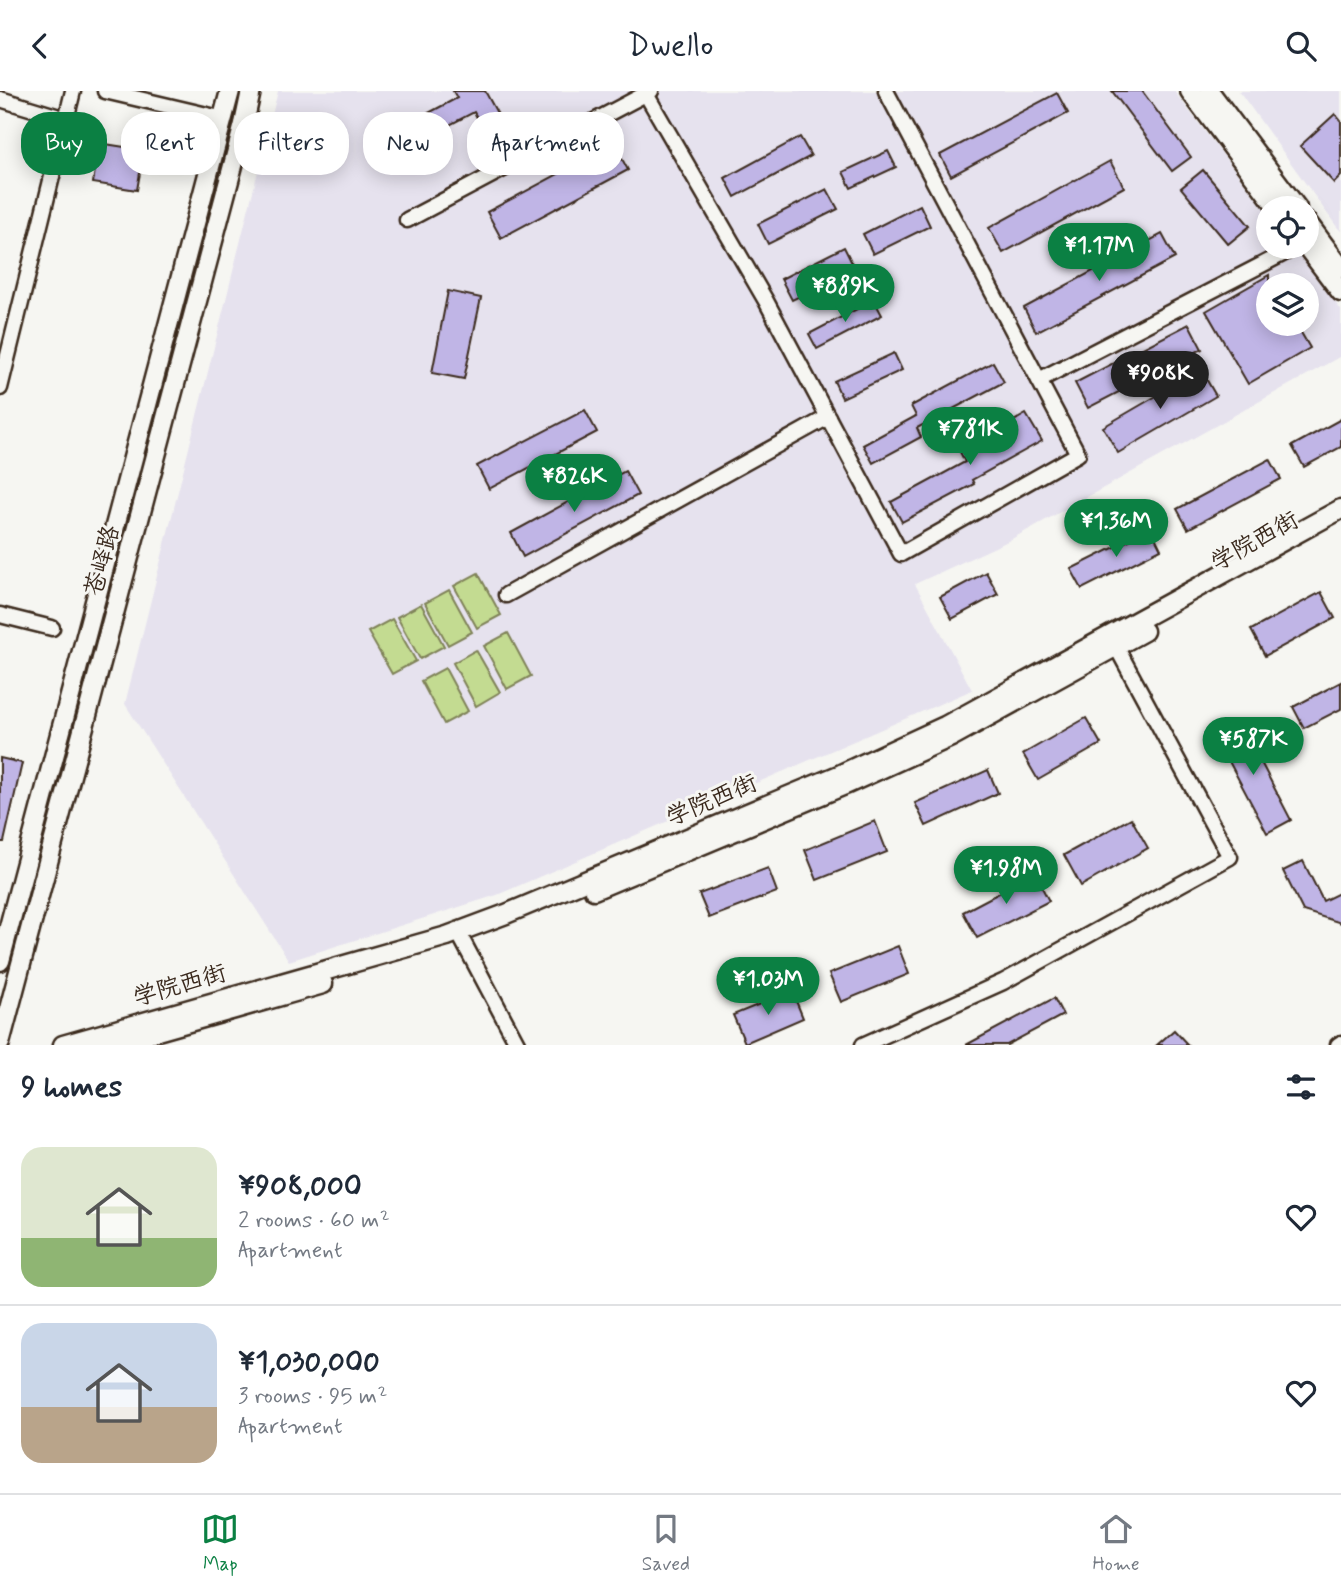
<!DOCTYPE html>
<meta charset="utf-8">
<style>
:root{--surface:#fff;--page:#f6f6f7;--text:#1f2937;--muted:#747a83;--line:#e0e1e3;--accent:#0b8043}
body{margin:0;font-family:Mynerve,"LXGW WenKai TC",sans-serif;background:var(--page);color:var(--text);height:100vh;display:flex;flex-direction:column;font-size:26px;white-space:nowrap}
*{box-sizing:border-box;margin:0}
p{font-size:23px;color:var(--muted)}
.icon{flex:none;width:38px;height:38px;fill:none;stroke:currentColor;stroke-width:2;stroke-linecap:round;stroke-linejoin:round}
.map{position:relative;height:954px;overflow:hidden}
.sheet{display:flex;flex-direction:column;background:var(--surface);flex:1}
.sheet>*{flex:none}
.hud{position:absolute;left:21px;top:21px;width:700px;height:63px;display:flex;gap:14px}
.buttons{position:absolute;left:1256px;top:105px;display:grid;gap:14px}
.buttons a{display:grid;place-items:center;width:63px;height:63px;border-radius:50%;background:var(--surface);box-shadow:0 4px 18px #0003;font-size:35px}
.price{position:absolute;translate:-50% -60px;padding:0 16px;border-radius:24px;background:var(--accent);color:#fff;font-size:23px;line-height:46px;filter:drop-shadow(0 2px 4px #0008)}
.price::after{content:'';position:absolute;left:50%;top:42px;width:21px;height:16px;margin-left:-10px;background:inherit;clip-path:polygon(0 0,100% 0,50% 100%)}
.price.on{background:#222;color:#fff}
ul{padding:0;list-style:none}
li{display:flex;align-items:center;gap:21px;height:175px;padding:0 21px}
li+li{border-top:2px solid var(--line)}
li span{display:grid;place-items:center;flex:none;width:196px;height:140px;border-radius:21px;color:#555}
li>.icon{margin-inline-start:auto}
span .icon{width:84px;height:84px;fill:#fffc;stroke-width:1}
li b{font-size:30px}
h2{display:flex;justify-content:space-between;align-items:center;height:84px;padding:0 21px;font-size:30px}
.pill{padding:0 24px;border-radius:28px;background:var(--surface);box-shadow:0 4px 18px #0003;font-size:24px;line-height:63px}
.pill.on{background:var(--accent);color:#fff}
header{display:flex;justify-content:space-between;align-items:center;height:91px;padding:0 21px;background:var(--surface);font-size:32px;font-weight:600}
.tab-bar{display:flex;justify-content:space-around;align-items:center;height:98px;border-top:2px solid var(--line);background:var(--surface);font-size:19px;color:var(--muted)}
.tab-bar a{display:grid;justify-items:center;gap:4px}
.tab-bar .on{color:var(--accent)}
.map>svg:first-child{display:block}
.built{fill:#e6e2ee;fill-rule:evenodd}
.green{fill:#c3db91;stroke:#7f8258;stroke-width:2}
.building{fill:#c0b5e6;stroke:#3b2a1e;stroke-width:2}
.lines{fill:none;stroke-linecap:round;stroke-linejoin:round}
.minor-casing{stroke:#3b2a1e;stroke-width:19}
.major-casing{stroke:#3b2a1e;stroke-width:23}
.minor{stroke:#f6f6f2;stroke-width:14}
.major{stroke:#f6f6f2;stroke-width:18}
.labels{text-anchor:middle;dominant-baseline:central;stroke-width:6;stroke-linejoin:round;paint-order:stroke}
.street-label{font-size:24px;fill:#3b2a1e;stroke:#f6f6f2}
</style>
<header><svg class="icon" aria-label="back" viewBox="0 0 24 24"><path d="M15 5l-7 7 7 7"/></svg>Dwello<svg class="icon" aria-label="search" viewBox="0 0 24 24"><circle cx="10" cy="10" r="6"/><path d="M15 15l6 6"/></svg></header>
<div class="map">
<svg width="1341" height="954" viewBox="0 0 1341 954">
<rect width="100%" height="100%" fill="#f6f6f2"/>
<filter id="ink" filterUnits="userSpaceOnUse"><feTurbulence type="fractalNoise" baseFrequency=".0143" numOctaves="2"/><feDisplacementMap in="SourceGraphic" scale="14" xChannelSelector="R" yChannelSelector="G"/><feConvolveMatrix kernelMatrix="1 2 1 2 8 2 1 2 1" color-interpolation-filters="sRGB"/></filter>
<g filter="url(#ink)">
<g class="built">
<path d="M 278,0 L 1174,0 L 1269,124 L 1269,156 L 1293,156 L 1341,219 L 1341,265 L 1008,450 L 915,493 L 972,599 L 497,804 L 289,870 L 125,613 ZM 1269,194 L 1307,194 L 1307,233 L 1269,233 Z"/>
<path d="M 1239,0 L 1341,0 L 1341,140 L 1337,136 Z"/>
</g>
<g class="green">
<path d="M 478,482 L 501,524 L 477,537 L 454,495 Z"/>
<path d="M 449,499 L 472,541 L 448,554 L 425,512 Z"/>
<path d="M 421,513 L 444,555 L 420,568 L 397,526 Z"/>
<path d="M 392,528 L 416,570 L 392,583 L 368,541 Z"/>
<path d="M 508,542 L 531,585 L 507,598 L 484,555 Z"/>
<path d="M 476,559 L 500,601 L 476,615 L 453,572 Z"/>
<path d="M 445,577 L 468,620 L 444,633 L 421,590 Z"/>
</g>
<g class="building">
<path d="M 453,0 L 485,0 L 504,35 L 487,45 L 474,21 L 413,53 L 404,35 L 457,7 Z"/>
<path d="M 1112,0 L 1142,0 L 1191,66 L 1172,80 Z"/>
<path d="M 1057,2 L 1068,22 L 951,85 L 940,64 Z"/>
<path d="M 1335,23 L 1341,30 L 1341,85 L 1334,92 L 1300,55 Z"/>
<path d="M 800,46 L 811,65 L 735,106 L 725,87 Z"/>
<path d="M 99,52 L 144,59 L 137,99 L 93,92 Z"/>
<path d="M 614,53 L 628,79 L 501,147 L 487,121 Z"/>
<path d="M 888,60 L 896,76 L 851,97 L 843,81 Z"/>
<path d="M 1110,70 L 1124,96 L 1003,162 L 989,137 Z"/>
<path d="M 1203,79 L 1250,135 L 1228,153 L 1181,97 Z"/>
<path d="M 827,98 L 838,118 L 768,153 L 758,133 Z"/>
<path d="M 920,114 L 930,135 L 873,163 L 863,143 Z"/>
<path d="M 1162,143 L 1175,167 L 1036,241 L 1024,217 Z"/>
<path d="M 844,156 L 855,178 L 792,209 L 781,188 Z"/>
<path d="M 1269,184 L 1269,233 L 1296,233 L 1310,257 L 1248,293 L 1206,220 Z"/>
<path d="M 448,200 L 481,207 L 464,288 L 432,282 Z"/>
<path d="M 874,209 L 882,224 L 817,258 L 809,243 Z"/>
<path d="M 1189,233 L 1202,258 L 1088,317 L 1075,292 Z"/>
<path d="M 894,262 L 902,279 L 842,307 L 834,290 Z"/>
<path d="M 993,271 L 1004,291 L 917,337 L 921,346 L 873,372 L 863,354 L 916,325 L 911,315 Z"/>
<path d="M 1201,279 L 1216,305 L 1118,362 L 1103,336 Z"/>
<path d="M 585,319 L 597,341 L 489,398 L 477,375 Z"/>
<path d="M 1026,323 L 1042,350 L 972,389 L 974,393 L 902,431 L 891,411 L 965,371 L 960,361 Z"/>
<path d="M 1341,328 L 1341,356 L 1304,376 L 1292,355 Z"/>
<path d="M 1270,368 L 1281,388 L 1188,438 L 1177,418 Z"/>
<path d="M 625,380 L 638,404 L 523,466 L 511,442 Z"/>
<path d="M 1151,438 L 1161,458 L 1082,498 L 1071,478 Z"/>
<path d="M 986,481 L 998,503 L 952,528 L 940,506 Z"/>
<path d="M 1321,501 L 1335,527 L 1265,565 L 1251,539 Z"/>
<path d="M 1341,591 L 1341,618 L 1304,637 L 1293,616 Z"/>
<path d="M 1086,627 L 1101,653 L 1038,689 L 1023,663 Z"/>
<path d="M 1240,631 L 1291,729 L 1267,742 L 1215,644 Z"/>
<path d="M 0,667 L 22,672 L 4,751 L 0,751 Z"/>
<path d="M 988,679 L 998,702 L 926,735 L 915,712 Z"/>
<path d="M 1131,727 L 1148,757 L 1081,795 L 1064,764 Z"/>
<path d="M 875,730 L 887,761 L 817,789 L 805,759 Z"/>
<path d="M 1303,770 L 1323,810 L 1341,801 L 1341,832 L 1303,820 L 1283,780 Z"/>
<path d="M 768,777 L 777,801 L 709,827 L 699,803 Z"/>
<path d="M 1035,783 L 1049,810 L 977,847 L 963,821 Z"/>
<path d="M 898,855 L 909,883 L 841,911 L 829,883 Z"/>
<path d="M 792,900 L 803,927 L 745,952 L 733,924 Z"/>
<path d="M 1054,907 L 1063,924 L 1007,954 L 966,954 Z"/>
<path d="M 1174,939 L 1188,954 L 1157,954 Z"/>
</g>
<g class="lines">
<defs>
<g id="minor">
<path d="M 105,0 L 224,28"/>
<path d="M 646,3 L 766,210 L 901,463 L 1078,363 L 886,0"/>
<path d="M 0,8 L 66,28"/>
<path d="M 407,129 L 651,0"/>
<path d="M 1039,289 L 1296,156"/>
<path d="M 0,297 L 73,0"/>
<path d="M 506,504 L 828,326"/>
<path d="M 0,524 L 52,537"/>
<path d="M 458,841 L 518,954"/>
<path d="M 863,954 L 1003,891 L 1230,766 L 1111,546"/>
<path d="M 1338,954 L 1341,952"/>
</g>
<g id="major">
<path d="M 1190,0 L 1278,117"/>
<path d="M 1209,0 L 1297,117"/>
<path d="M 1307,131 L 1341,177"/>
<path d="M 1307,156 L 1341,201"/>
<path d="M 594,799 L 845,694 L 951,646 L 1144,540"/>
<path d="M 0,870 L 230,0"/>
<path d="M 0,952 L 244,33 L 251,0"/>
<path d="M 63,954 L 447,845 L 506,823 L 841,683 L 945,635 L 1341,418"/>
<path d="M 108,954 L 323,893"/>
</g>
</defs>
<use href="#minor" class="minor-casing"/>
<use href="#major" class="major-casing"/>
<use href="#minor" class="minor"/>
<use href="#major" class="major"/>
</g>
</g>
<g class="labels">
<g class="street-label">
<text transform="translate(1255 451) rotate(-29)">学院西街</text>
<text transform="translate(103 470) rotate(-75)">苍峄路</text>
<text transform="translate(712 710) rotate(-23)">学院西街</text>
<text transform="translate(180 895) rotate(-16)">学院西街</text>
</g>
</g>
</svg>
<div class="buttons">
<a><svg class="icon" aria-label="locate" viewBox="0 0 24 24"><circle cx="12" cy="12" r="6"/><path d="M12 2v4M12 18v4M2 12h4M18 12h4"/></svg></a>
<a><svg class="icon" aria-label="layers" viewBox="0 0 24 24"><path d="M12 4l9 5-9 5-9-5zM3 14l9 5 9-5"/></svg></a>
</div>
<b class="price" style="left:1099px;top:192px">¥1.17M</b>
<b class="price" style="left:845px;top:233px">¥889K</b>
<b class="price on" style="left:1160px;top:320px">¥908K</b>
<b class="price" style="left:970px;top:376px">¥781K</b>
<b class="price" style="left:574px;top:423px">¥826K</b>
<b class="price" style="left:1116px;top:468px">¥1.36M</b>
<b class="price" style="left:1253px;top:686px">¥587K</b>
<b class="price" style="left:1006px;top:815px">¥1.98M</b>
<b class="price" style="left:768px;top:926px">¥1.03M</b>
<div class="hud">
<a class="pill on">Buy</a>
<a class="pill">Rent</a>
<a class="pill">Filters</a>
<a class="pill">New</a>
<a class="pill">Apartment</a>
</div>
</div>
<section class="sheet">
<h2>9 homes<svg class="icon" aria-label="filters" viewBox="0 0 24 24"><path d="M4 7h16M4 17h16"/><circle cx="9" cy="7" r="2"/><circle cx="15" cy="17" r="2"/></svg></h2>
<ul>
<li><span style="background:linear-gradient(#dfe7d0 65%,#8fb573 0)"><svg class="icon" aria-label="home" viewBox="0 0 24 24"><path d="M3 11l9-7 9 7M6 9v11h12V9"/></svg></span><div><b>¥908,000</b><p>2 rooms · 60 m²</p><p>Apartment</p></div><svg class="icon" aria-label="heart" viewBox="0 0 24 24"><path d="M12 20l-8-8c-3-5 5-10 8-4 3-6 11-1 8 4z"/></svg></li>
<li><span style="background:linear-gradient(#c9d6e8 60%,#b9a48a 0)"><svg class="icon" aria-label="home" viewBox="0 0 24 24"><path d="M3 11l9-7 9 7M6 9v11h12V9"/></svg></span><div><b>¥1,030,000</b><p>3 rooms · 95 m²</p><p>Apartment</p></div><svg class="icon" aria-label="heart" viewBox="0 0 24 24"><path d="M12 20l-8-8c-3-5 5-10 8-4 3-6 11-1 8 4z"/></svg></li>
</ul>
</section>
<nav class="tab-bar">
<a class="on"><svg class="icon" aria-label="map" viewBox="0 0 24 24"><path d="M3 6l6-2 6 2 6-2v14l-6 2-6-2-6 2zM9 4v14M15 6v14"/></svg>Map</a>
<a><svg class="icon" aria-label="saved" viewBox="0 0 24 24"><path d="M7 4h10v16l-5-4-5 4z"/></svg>Saved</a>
<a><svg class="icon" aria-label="home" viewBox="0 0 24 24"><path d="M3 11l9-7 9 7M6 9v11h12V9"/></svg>Home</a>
</nav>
